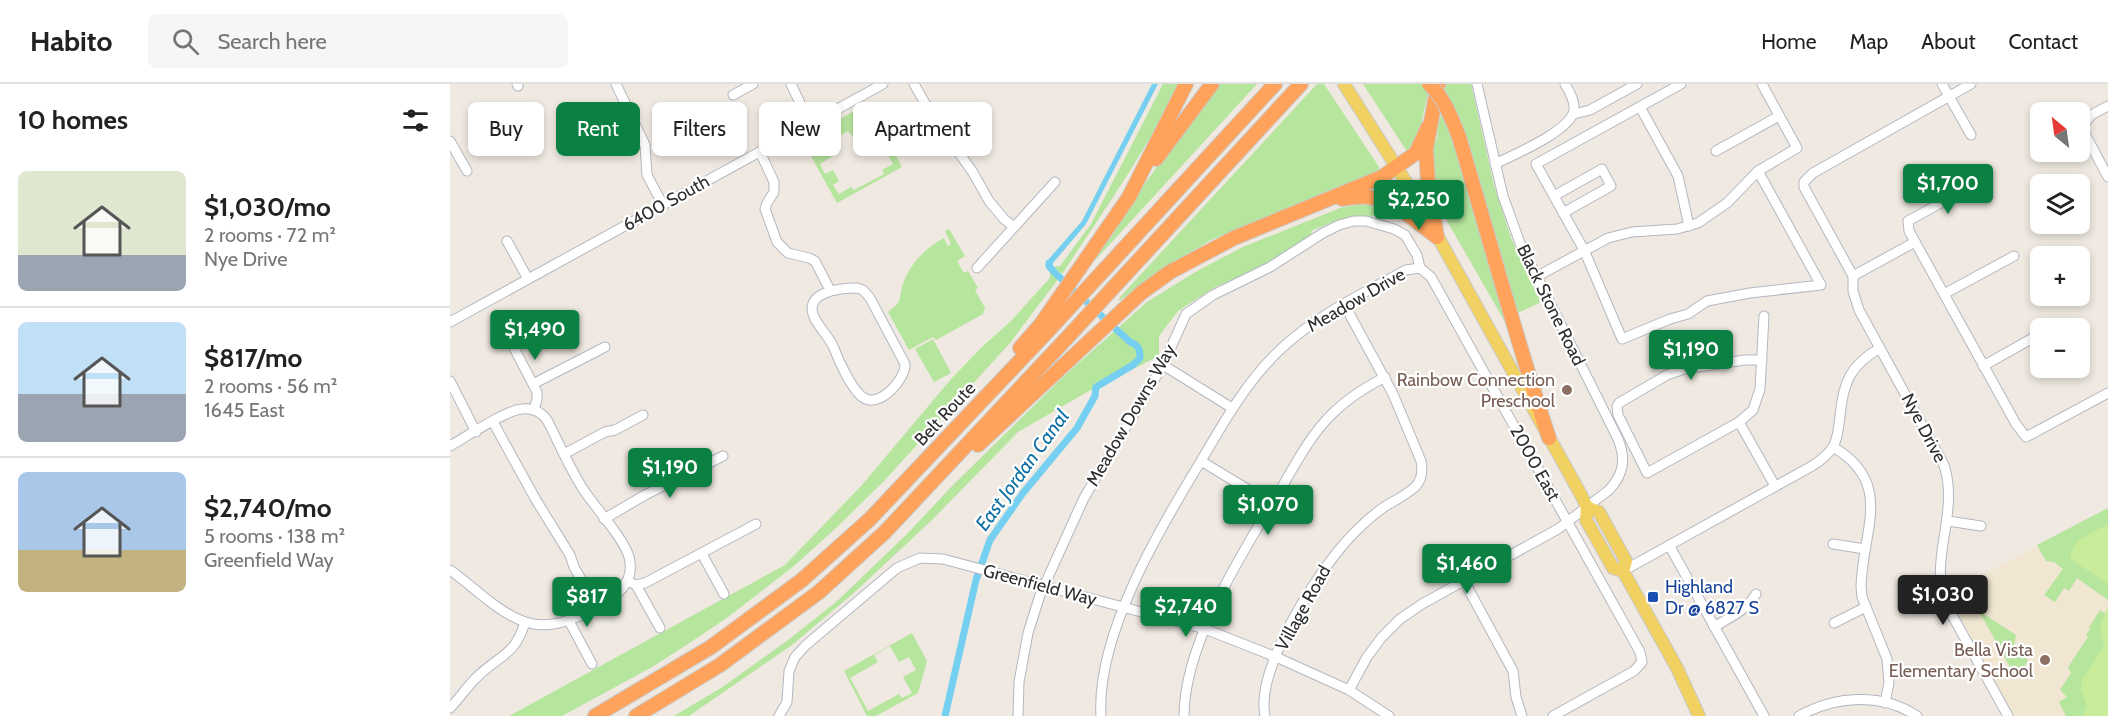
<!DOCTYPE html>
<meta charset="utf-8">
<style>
:root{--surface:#fff;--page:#f6f6f6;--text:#222;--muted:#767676;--line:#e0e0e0;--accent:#0b8043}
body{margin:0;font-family:Cabin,sans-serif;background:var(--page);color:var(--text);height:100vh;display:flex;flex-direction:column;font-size:22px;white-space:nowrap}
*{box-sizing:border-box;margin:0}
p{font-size:20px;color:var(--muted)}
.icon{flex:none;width:33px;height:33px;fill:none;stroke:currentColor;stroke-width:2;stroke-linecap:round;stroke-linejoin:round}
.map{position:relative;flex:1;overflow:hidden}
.panel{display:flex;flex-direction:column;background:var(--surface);width:450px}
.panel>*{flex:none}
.guide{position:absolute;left:18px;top:18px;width:570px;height:54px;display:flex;gap:12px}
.needle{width:39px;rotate:331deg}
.tools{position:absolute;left:1580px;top:18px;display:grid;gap:12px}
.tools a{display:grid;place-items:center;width:60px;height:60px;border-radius:9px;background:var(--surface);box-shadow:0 3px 9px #0003;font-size:30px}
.price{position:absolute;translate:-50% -51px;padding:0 14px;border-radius:6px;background:var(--accent);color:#fff;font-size:20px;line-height:39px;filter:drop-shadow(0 2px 3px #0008)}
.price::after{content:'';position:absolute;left:50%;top:36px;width:18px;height:14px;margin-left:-9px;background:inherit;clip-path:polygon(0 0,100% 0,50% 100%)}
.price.selected{background:#222;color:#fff}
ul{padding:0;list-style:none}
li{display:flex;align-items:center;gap:18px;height:150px;padding:0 18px}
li+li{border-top:2px solid var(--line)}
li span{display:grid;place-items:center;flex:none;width:168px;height:120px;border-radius:9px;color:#555}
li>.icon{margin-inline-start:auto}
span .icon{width:72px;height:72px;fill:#fffc;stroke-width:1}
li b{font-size:26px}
h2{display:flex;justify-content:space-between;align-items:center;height:72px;padding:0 18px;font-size:26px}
.pill{padding:0 21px;border-radius:9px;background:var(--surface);box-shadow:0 3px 9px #0003;font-size:21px;line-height:54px}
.pill.selected{background:var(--accent);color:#fff}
header{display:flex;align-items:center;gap:36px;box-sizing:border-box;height:84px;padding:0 30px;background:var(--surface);border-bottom:2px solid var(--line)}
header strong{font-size:28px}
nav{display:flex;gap:33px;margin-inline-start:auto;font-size:21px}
.search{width:420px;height:54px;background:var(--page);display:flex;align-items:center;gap:15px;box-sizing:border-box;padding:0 21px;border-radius:9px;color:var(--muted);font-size:22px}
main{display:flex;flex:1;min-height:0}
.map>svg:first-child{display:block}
.education{fill:#f0e6d1}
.green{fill:#b6e59e;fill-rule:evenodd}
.pitch{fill:#c9ec9a}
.water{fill:#75cff0}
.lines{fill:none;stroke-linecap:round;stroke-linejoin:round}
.canal{stroke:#75cff0;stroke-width:7}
.minor-casing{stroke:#b4b7c1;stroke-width:11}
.major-casing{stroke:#c9c9c9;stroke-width:14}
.highway-casing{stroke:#c9c9c9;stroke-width:16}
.minor{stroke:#fff;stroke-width:9}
.major{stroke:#f2d163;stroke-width:12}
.highway{stroke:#ffa35c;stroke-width:14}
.highway-bridge-casing{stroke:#c9c9c9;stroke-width:16;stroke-linecap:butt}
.highway-bridge{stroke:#ffa35c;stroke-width:14}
.education-dot{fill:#8d6e63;stroke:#fff;stroke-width:2}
.transit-dot{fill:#1a4fb4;stroke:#fff;stroke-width:2}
.labels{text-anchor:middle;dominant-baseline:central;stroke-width:4.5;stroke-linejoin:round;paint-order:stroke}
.street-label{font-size:18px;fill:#2e2e2e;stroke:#fff}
.education-label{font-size:18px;fill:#785e54;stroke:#fff;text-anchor:end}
.transit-label{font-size:18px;fill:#164399;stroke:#fff;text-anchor:start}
.water-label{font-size:20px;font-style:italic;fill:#0d6fa3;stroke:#fff}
</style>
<header>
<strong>Habito</strong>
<div class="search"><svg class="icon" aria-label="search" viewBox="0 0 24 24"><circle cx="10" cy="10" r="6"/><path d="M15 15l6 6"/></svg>Search here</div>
<nav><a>Home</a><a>Map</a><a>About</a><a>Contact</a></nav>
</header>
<main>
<section class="panel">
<h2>10 homes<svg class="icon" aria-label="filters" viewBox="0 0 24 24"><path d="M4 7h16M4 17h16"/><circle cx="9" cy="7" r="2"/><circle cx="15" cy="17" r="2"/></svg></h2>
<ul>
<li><span style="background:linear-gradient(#dfe7d0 70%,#9aa5b1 0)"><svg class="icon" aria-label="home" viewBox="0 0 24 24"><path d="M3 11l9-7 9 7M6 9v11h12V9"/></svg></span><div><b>$1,030/mo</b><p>2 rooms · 72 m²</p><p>Nye Drive</p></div></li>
<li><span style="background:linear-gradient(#bfe0f5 60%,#9aa5b1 0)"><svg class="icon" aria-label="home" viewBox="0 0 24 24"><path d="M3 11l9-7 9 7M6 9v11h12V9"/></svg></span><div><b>$817/mo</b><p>2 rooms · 56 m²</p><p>1645 East</p></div></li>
<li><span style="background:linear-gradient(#a9c7e8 65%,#c2b280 0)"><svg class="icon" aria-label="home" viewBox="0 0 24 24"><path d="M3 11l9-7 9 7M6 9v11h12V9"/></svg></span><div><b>$2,740/mo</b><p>5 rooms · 138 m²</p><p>Greenfield Way</p></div></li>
</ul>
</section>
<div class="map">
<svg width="1658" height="632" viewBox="0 0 1658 632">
<rect width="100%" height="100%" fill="#efe9e1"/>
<path class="education" d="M 1658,424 L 1658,632 L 1564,632 L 1498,510 Z"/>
<g class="green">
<path d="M 713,0 L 729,0 C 696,67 653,128 612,190 L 603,183 L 610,182 L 641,140 Z"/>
<path d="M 765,0 L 807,0 L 627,196 Z"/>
<path d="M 867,0 L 874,0 L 929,83 L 929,87 L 761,156 L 719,181 L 669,217 L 670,213 Z"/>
<path d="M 913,0 L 980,0 L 968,54 L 962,67 L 958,69 Z"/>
<path d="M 996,0 L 1021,0 L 1044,101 L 1061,154 L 1091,218 L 1068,229 L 994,9 Z"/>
<path d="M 417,20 L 452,83 L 387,119 L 352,56 ZM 398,47 L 407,58 L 428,47 L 433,58 L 428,61 L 433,72 L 438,71 L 443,80 L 432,86 L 434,90 L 404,106 L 401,103 L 389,110 L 383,101 L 389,97 L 383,86 L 375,90 L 370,80 L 391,67 L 386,54 Z"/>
<path d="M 993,25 L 999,38 L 1058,243 L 997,137 C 987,111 983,86 981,58 L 987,56 L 988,41 Z"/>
<path d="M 911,120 L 932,122 L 941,126 L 920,133 L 885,137 L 861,147 L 862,151 L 802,188 L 765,203 L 728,227 L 709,252 L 709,272 L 637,308 L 568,348 L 483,435 L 406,507 L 342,561 L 239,632 L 224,632 L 274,602 L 338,556 L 386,518 L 456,451 L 502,402 L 613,293 L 697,218 L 747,187 L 793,163 L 890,124 Z"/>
<path d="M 499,145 L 515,172 L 507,177 L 514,189 L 518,187 L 528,204 L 525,206 L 535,224 L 533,230 L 486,256 L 483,253 L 459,266 L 438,228 C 453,217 448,217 453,200 C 460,180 475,164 494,154 L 498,162 L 501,160 L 495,147 Z"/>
<path d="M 600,186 L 609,194 L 560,259 L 434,397 L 385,445 L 344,482 L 278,533 L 238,560 L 202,583 L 112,632 L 59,632 L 335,481 L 412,401 L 501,295 L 534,261 L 561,237 L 600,194 Z"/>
<path d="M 483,255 L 501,289 L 484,298 L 465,265 Z"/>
<path d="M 1658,424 L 1658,516 L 1627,494 L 1619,507 L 1614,504 L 1605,518 L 1594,511 L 1613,485 L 1604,478 L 1596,477 L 1587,461 Z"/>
<path d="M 1650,526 L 1655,529 L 1658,632 L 1616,632 L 1609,618 L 1617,613 L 1610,606 L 1621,589 L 1618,583 L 1638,553 L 1636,551 L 1640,545 L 1639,543 Z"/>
<path d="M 1529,527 L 1566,551 L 1563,566 L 1578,576 L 1570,590 L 1560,583 Z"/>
<path d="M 462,549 L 477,577 L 468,609 L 426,632 L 417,632 L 394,587 ZM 440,562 L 449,578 L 459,573 L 466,586 L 453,593 L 462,609 L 452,614 L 449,610 L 418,627 L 400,594 L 428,578 L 424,571 Z"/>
</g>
<g class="pitch">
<path d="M 1658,440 L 1658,500 L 1621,475 L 1620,470 L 1628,456 Z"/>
<path d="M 1658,523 L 1658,632 L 1632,632 L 1637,623 L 1631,605 L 1632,596 L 1654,562 C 1649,542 1649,542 1658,523 Z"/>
</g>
<path class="water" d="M 702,0 L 708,0 L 636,140 L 603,179 L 602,182 L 605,185 L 600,188 L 596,183 L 598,176 L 632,137 Z"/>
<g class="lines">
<path class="canal" d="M 495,632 L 526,496 L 540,456 L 573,409 L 627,344 L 645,312 L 646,303 L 683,281 L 690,274 C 690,266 689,261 680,258 L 605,189 L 599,182 L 599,179"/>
<defs>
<g id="minor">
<path d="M 67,0 L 68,2"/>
<path d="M 166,0 L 195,61 L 197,91 L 213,121"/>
<path d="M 341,0 L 360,40"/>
<path d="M 464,0 L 483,33 L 522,87 L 539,117 L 554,135 L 564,143"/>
<path d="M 1231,0 L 1086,80 L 1134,166 L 1172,255 L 1220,235 L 1238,230 L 1257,217 L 1300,209 L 1371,201 L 1308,87"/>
<path d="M 1492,0 L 1521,51"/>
<path d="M 1521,0 L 1363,89 L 1354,98 L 1354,103 L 1403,192 L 1403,207 L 1409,226 L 1494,381 C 1510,430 1477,478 1497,522 L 1558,632"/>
<path d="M 283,11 L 303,0"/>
<path d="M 1658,22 L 1641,31 L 1633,42 L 1636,52 L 1658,93"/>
<path d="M 1190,23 L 1228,92 L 1239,142"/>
<path d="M 1124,30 L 1140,26 L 1187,0"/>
<path d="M 0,57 L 17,87"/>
<path d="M 1266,67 L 1329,32"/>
<path d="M 310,68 L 324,98 L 324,108 L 317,119 L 315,125 L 327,158 L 338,169 L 359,174 L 365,177 L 380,206"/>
<path d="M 1045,80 C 1063,71 1121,47 1124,26 C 1125,17 1120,8 1115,0"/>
<path d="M 1525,100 L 1458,137 L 1459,147 L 1566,340 L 1576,353 L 1658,309"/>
<path d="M 1104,112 L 1152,85 L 1161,102 L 1113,129"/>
<path d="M 57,157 L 78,195"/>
<path d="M 527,184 L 605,98"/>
<path d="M 970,184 L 981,193 L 1190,568 L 1192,578 L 1184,587 L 1103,632"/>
<path d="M 1403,192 L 1465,158"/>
<path d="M 1086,193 L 1158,154 L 1182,148 L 1227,145 L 1248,139 L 1277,119 L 1308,87 L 1347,64 L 1312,0"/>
<path d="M 407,204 L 413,206 L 420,214 L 455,280 C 456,294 432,322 416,315 C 403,310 388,275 383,262 C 378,252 370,244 365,235 C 351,208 390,204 407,204 Z"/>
<path d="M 1494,210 L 1564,172"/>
<path d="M 48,233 L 87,308 L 87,315 L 84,326"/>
<path d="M 0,238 L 433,0"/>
<path d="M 1600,244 L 1604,243"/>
<path d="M 1312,276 L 1295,276 L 1234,285 L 1217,291 L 1169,319 L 1167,322 L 1168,331 L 1197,389 L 1289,338 L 1303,326 L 1310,305 L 1314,232"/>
<path d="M 713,281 L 782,324"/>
<path d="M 1533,282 L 1590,250"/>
<path d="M 0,297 L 26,348"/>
<path d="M 83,300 L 155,263"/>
<path d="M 43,338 L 86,416 L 120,471 L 124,483 L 147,523"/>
<path d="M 1289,338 L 1325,402"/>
<path d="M 0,362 C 16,353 56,326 72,325 C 83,324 91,328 97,336 C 109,359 119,383 133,405 C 144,422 175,456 179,473 C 186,500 165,513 144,525 C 122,536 100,546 75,538 C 47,528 24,503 0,486"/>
<path d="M 1383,363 C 1445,399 1412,447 1411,503 L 1412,513 L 1437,575 L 1439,599 L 1435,619"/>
<path d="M 114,370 L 155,348 L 165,346 L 193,331"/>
<path d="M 751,377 L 822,420"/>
<path d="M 154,435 L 195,411 L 273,372"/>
<path d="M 1498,437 L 1531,442"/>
<path d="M 1383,460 L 1415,465"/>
<path d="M 1219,461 L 1314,632"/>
<path d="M 252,470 L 274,510"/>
<path d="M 1173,487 L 1362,382 C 1370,377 1378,371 1383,363 C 1388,354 1389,342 1390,332 C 1393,299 1400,281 1430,264"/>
<path d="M 177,497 L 186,501 L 195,499 L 306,440"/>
<path d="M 1014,497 L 1063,587 L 1066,613 L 1072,632"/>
<path d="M 186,501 L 210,544"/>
<path d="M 119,537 L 142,580"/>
<path d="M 1384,539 L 1416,523"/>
<path d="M 1264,543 C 1280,533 1296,527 1306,510"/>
<path d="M 899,606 L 917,573 L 932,553 L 950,535 L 972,520 L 1108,445 L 1159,406 C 1174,390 1176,375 1168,355 L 1070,159 L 1053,112 L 1027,0"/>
<path d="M 0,624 C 9,615 16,604 25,595 C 48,571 65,573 75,538"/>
<path d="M 329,632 L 337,618 L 339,587 L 345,573 L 356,561 L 447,484 L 470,474 L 493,475 L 755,545 L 826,573 L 899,606 L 939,632"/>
<path d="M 568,632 L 569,598 L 578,549 L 590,511 L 634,414 L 713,281 L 736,230 L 763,211 L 820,183 L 873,149 L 889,141 L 904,137 L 916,137 L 944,145 L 955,151 L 967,171 L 970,184"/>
<path d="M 651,632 C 646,551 710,444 751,377 C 775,336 798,295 833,263 C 869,230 914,209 956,186 L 970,184"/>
<path d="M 734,632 C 734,560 792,469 829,408 C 845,381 860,351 883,329 C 898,314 916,303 935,293"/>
<path d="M 815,632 C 805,583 871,481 906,447 C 914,439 924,430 934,423 C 944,417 956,411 965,403 C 972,396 973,387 971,377 L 943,310 L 894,220"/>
<path d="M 1349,632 C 1385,612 1431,608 1467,632"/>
</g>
<g id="major">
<path d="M 894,0 L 968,117 L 1130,409 L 1137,423 L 1136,436 L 1163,484 L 1173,487"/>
<path d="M 1137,423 L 1149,428 L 1176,477 L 1173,487 L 1227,584 L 1249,632"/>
</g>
<g id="highway">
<path d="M 1009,53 C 1039,153 1066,255 1099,354"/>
<path d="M 706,75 L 762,0"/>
<path d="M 892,115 C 900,114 909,112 917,113 C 943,115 966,138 987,153"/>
<path d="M 987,153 L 978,98 L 976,65 L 988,0"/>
<path d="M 570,264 L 591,240 L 679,113 L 736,0"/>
<path d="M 528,361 L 691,209 L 720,188 L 784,154 L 932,93 L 966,69 L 978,43"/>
<path d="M 145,632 L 261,563 L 352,496 L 420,435 L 598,247 L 825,0"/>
<path d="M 186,632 L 270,581 L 369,508 L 435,448 L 615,256 L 851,0"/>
</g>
</defs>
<use href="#minor" class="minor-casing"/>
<use href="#major" class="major-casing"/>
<use href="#highway" class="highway-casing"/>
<use href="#minor" class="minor"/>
<use href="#major" class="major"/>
<use href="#highway" class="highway"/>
<defs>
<path id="highway-bridge" d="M 979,0 C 994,14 1002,35 1009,53"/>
</defs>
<use href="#highway-bridge" class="highway-bridge-casing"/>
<use href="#highway-bridge" class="highway-bridge"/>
</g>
<g class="education-dot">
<circle cx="1117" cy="306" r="6"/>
<circle cx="1595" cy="576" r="6"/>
</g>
<rect class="transit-dot" x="1197" y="507" width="12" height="12" rx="3"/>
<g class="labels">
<g class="street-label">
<text transform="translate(216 119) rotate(-29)">6400 South</text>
<text transform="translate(906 216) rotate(-30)">Meadow Drive</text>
<text transform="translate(1101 221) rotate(64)">Black Stone Road</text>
<text transform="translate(495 330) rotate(-47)">Belt Route</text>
<text transform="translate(681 331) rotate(-60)">Meadow Downs Way</text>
<text transform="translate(1474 344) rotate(62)">Nye Drive</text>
<text transform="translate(1085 379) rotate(61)">2000 East</text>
<text transform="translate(590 501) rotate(15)">Greenfield Way</text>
<text transform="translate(853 524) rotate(-61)">Village Road</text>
</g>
<g class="education-label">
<text x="1105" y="296">Rainbow Connection<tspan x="1105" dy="21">Preschool</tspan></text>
<text x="1583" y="566">Bella Vista<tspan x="1583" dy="21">Elementary School</tspan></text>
</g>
<g class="transit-label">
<text x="1215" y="503">Highland<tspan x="1215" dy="21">Dr @ 6827 S</tspan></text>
</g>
<g class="water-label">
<text transform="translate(572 386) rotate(-54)">East Jordan Canal</text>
</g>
</g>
</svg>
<div class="tools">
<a><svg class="needle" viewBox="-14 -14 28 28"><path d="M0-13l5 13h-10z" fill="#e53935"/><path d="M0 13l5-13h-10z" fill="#767676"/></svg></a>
<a><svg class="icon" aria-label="layers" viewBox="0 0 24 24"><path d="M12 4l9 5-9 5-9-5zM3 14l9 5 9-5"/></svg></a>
<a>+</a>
<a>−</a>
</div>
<b class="price" style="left:1498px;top:131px">$1,700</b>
<b class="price" style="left:969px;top:147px">$2,250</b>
<b class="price" style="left:85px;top:277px">$1,490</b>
<b class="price" style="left:1241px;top:297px">$1,190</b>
<b class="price" style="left:220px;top:415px">$1,190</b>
<b class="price" style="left:818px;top:452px">$1,070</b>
<b class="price" style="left:1017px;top:511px">$1,460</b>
<b class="price selected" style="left:1493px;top:542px">$1,030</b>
<b class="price" style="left:137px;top:544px">$817</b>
<b class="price" style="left:736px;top:554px">$2,740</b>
<div class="guide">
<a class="pill">Buy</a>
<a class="pill selected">Rent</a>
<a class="pill">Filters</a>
<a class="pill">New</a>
<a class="pill">Apartment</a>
</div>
</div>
</main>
